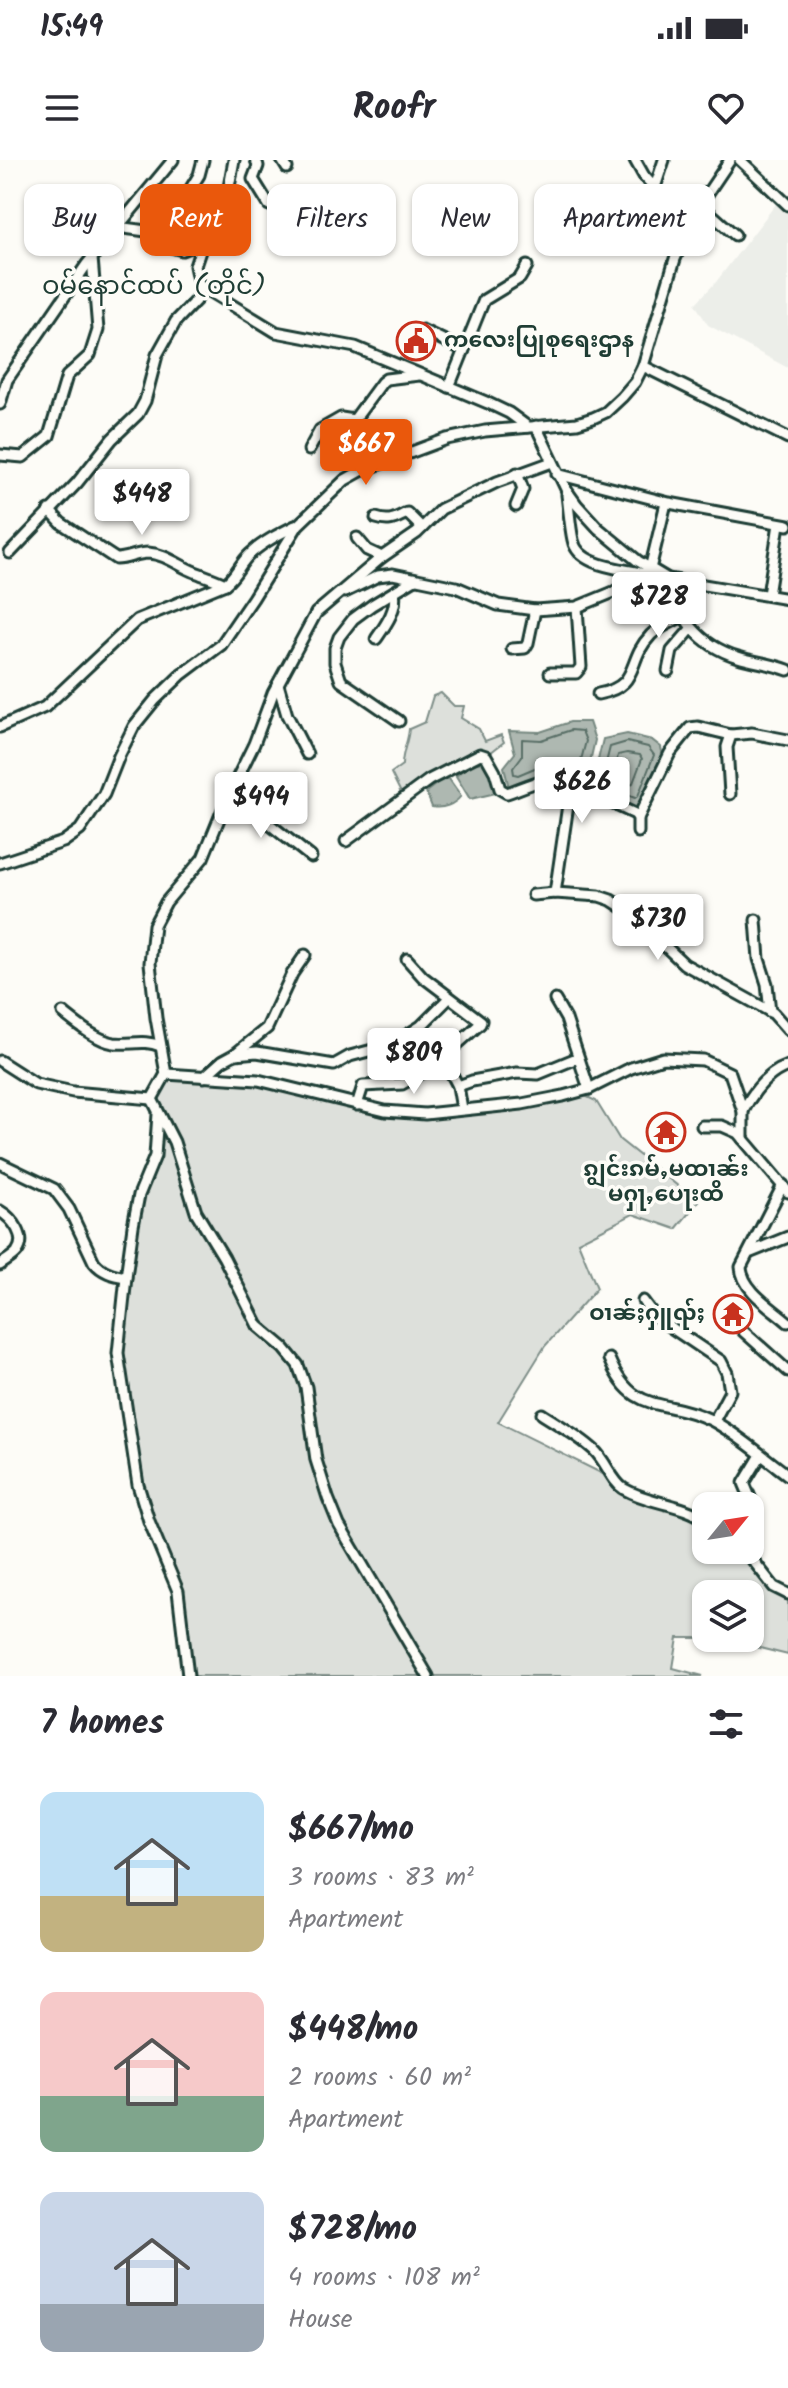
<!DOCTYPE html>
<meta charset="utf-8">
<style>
:root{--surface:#fff;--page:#f2f2f3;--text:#2b2b33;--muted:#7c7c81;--accent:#ea580c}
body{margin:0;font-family:Kalam,"Noto Sans Myanmar",sans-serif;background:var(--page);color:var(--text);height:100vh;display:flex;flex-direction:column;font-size:30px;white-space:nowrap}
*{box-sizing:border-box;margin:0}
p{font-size:26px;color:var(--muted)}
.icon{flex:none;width:44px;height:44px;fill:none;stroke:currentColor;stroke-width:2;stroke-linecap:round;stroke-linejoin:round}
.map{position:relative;height:1516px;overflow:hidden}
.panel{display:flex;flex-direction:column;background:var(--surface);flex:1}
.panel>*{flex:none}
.top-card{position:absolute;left:24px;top:24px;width:740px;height:72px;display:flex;gap:16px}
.needle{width:52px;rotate:60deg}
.buttons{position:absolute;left:692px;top:1332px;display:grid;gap:16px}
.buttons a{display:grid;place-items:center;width:72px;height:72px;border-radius:16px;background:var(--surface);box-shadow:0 2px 6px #0004;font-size:40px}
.price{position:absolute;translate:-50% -68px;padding:0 18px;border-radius:8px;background:#fff;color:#222;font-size:26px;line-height:52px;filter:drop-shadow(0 2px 4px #0008)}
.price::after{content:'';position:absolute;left:50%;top:48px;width:24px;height:18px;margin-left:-12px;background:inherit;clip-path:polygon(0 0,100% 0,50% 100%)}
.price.active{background:var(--accent);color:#fff}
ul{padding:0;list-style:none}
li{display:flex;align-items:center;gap:24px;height:200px;padding:0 40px}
li span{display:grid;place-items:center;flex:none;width:224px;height:160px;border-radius:16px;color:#555}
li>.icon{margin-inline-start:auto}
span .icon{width:96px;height:96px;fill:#fffc;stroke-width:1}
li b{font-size:34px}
h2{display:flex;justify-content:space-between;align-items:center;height:96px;padding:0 40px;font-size:34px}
.chip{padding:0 28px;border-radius:16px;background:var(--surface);box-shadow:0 2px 6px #0004;font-size:28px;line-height:72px}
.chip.active{background:var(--accent);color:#fff}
.status{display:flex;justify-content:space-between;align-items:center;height:56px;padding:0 40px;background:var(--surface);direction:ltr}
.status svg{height:22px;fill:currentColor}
header{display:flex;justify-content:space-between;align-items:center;height:104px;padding:0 40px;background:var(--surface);font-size:36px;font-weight:700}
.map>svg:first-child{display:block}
.built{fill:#eceee9}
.green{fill:#dde0db;stroke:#7e8e88;stroke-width:2}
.water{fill:#aeb8b1;stroke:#75877f;stroke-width:2}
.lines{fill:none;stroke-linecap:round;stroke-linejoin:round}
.shore{stroke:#586e66;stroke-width:2}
.minor-casing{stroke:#1f3d34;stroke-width:15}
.minor{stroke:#fdfcf7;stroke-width:9}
.labels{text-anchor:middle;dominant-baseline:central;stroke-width:7;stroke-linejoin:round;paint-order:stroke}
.poi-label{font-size:22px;font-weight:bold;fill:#1f3d34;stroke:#fdfcf7;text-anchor:start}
.quarter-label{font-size:26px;fill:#1f3d34;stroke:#fdfcf7}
</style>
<div class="status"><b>15:49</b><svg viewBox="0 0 49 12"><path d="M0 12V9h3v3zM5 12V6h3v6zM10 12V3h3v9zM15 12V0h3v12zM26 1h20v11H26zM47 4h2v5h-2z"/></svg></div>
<header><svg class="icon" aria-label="menu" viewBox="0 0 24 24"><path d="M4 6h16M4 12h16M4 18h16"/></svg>Roofr<svg class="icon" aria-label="heart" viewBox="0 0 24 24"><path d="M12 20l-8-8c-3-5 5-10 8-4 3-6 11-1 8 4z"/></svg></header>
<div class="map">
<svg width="788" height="1516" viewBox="0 0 788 1516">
<rect width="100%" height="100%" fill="#fdfcf7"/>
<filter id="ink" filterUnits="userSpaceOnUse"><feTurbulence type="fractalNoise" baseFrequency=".0125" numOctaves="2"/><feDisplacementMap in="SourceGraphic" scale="16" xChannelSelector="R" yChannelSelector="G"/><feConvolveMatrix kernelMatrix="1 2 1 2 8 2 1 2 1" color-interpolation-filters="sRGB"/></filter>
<g filter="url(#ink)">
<path class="built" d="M 779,40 L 788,49 L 788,208 L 708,165 L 695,144 L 716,122 Z"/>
<g class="green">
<path d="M 441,533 L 454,546 L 464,546 L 461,558 L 479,569 L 485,581 L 501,575 L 504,582 L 486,596 L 464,600 L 404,639 L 391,613 L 402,605 C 402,592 408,582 409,569 L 425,562 L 433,536 Z"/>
<path d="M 161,912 L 202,915 L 389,951 L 446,950 L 583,935 L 596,941 L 620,980 L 698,1042 L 676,1069 L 633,1054 L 578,1082 L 597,1128 L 545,1186 L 498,1262 L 611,1318 L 684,1348 L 706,1362 L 706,1390 L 747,1390 L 774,1430 L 788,1435 L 788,1495 L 719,1478 L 750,1478 L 750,1434 L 706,1434 L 706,1478 L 678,1478 L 673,1508 L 703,1516 L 185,1516 L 166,1393 L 127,1277 L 120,1159 L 141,1030 L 156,967 L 150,940 Z"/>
</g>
<g class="water">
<path d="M 570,562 L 589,562 L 595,580 L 587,615 C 558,609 535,616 509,628 L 504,607 L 515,593 L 509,571 L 540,572 Z"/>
<path d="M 627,574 L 652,580 L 661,587 L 663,597 L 642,646 L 635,648 L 607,635 L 594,617 L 603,579 Z"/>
<path d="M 485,602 L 494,618 L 496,633 L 470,639 L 456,616 L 469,604 Z"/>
<path d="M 447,616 L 461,636 C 454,645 443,649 432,647 L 426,632 L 435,625 L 437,618 Z"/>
</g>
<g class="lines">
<g class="shore">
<path d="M 571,570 L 582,571 L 586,581 L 580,604 L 537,607 L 518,615 L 514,614 L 513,608 L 522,596 L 522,579 L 541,580 Z"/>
<path d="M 627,582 L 648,587 L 654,595 L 638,636 L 635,638 L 612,629 L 603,615 L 610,587 Z"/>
<path d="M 627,593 L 640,595 L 642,599 L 633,623 L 629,625 L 619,621 L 614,613 L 618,595 Z"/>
</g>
<defs>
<g id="minor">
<path d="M 256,0 L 258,6 L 253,19 L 269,45"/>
<path d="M 282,0 L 287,8"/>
<path d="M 635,0 L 644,16 L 655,28"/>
<path d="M 740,0 L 788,45"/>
<path d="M 700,44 L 735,75"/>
<path d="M 180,46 L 199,15 L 203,0"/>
<path d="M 117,67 L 146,71 L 168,86 L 182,90 L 203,82"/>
<path d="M 638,79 L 664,0"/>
<path d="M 199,125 L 276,172 L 355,187 L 488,243 L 509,253 L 528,267"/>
<path d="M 422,170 L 464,190"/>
<path d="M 643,206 L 788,278"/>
<path d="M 449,227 L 484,140 L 520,118 L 527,106"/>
<path d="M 0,244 L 7,220 L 87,104 L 173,0"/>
<path d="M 536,266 L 567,331 L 577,345 L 598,368 L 638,401 L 668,419 L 788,439"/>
<path d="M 309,290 L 320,270 L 341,258 L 354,260"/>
<path d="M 0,295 L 23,297 L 49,276 L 67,216 L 90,195 L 98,170 L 92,98"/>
<path d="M 373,306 C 367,291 357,275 354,260 L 382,222 L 386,219 L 419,215"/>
<path d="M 557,314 L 669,343 L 788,365"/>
<path d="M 567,335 C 569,349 570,367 573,380 C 578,407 622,408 644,414"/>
<path d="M 516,346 L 523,329 L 517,313"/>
<path d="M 49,350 L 61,363 L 116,399 C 127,399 137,393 148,393 C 166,394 179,406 195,412 C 205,416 215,419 225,424"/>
<path d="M 376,358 C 391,363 395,358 407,353 L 422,368"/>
<path d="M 357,378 L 367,390 L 382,397"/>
<path d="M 10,393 L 77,323 L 112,279 L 138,254 L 145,241 L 157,195 L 176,161 L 197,139 L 200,130 L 195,106 L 203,82 L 225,49 L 234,0"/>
<path d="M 668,419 C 679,457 698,485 738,497 C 754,502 772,504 788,510"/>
<path d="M 345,432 L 378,416 L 393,414 L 456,427 L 498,445 L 535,450 L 577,447 L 626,427 L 650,409 L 666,343"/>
<path d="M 768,435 L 779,364"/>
<path d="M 376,479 C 385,466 398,449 394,432"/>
<path d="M 512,489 L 525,488 L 528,483 L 535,450"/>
<path d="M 668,511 L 672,491 L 691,469"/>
<path d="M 550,513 L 576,513 L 581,507 L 577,447"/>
<path d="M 278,524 L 287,555 L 307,594"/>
<path d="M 598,534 C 641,526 626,501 650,476 C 655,469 673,462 682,456"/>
<path d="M 399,561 L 341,521 L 335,503 L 335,488 L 339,477 L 353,459 L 372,445 L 415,419"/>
<path d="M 0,567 L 45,547 L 137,460 L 225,424 C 236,416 240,403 250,394 C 263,382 279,374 295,366"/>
<path d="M 730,634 L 727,587 L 731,575 L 752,573 L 788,580"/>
<path d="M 228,637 L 253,651 L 311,697"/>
<path d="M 638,658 L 670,593 L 690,568 L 698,567 L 731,575"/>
<path d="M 346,681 L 429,620 L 480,594 L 486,596 L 495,612 L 500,629 L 507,633 C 527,626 555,612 575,618"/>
<path d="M 0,703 L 63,682 L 80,670 L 104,634 L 119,596 L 134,566 L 155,540 L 181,515 L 221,485 L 253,438 L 298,365 L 345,320 L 361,311 L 447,279 L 485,271 L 577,263 L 593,258 L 606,252 L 622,237 L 635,222 L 643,206 L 675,99 L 695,52 L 730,0"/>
<path d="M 555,733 L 568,645 L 575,618 L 585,619 L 607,641 L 635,654 L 638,658 L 638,672"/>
<path d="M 533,735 L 555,733 L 599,736 L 611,740 L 628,751 L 684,804 L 773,853 L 788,870"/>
<path d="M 756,760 L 759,799 L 767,824 L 770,852"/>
<path d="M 407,799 L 423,817 L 481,861 L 480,864 L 443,897 L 458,926 L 462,949"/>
<path d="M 555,840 L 566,859 L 589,929"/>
<path d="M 63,853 C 77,864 96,880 114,883 C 131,885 144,879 160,886"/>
<path d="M 235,894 L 257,892 L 334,905 L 350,896 L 391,885 L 421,866 L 449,838"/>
<path d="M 0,901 L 36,924 L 73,932 L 152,939 L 166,914 L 156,858 L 150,803 L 154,765 L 166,742 L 203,698 L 228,637 L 254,584 L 273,533 L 316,453 L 382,397 L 417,373 L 441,349 L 497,322 L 552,302"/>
<path d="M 166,914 L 258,920 L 385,951 L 425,954 L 522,944 L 563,936 L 589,929 L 631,908 L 663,898 L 703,900 L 730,913 L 743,951 L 743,979"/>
<path d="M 204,917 L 222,901 L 235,894 L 267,868 L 292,814 L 305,795"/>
<path d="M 458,926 L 472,921 L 517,913 L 538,914 L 577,898"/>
<path d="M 152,939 L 174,982 L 196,1052 L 224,1098 L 258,1166 L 284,1188 L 298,1205 L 306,1227 L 316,1300 L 328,1338 L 339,1365 L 428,1516"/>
<path d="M 357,945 L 363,926 L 402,924 L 430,908 L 443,897"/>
<path d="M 743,951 C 753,932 767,913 788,906"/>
<path d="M 158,954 L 155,996 L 139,1035 L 133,1066 L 126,1117 L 118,1193 L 138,1325 L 149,1361 L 178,1431 L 188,1516"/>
<path d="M 702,966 L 722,966 L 738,973 L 788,1032"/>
<path d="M 0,1003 L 54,1029 L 69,1049 L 94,1102 C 102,1112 113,1115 126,1117"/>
<path d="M 783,1025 L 741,1107 C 742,1130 772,1148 788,1162"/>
<path d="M 0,1051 C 12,1058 28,1077 17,1092 C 13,1097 5,1101 0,1105"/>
<path d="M 751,1092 L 788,1077"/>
<path d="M 643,1141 L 652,1153 L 669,1166 L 721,1201 L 727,1213 L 730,1231 L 714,1261"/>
<path d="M 743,1171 L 788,1211"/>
<path d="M 609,1199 C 633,1257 665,1237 711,1260 C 738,1274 763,1297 788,1315"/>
<path d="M 542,1254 C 559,1265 579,1276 594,1290 C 606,1301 612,1322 624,1329 C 650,1344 681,1343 706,1360"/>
<path d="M 754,1347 L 744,1323 L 761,1295"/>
<path d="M 745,1390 L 774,1427 L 788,1434"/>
</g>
</defs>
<use href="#minor" class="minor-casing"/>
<use href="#minor" class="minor"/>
</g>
</g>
<defs>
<symbol id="civic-ring" viewBox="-11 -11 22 22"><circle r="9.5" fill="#fdfcf7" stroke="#c8321e" stroke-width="1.5"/><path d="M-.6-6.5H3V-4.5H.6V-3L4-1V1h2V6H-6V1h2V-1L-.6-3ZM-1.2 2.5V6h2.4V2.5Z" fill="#c8321e"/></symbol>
<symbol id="temple-ring" viewBox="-11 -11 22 22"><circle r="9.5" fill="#fdfcf7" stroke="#c8321e" stroke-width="1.5"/><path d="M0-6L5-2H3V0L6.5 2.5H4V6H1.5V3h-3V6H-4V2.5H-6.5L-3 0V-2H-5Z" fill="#c8321e"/></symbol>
</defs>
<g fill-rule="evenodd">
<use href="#civic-ring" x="394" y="159" width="44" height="44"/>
<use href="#temple-ring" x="644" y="950" width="44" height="44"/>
<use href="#temple-ring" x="711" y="1132" width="44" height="44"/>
</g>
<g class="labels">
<g class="poi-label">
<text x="444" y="181">ကလေးပြုစုရေးဌာန</text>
<text x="666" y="1010" text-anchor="middle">ၵျွင်းၵမ်ႇမထၢၼ်း<tspan x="666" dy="25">မႁႃႇပေႃးထိ</tspan></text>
<text x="705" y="1154" text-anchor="end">ဝၢၼ်ႈႁူၺ်ႈ</text>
</g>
<g class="quarter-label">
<text x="154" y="127">ဝမ်နောင်ထပ် (တိုင်)</text>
</g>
</g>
</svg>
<div class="buttons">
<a><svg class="needle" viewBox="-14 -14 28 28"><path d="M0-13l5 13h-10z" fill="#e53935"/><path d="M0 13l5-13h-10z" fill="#7c7c81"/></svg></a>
<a><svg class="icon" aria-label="layers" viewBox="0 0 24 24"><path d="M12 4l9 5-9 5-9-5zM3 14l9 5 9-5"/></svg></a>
</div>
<b class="price active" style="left:366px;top:327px">$667</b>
<b class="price" style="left:142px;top:377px">$448</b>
<b class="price" style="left:659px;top:480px">$728</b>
<b class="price" style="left:582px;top:665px">$626</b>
<b class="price" style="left:261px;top:680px">$494</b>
<b class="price" style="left:658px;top:802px">$730</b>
<b class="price" style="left:414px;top:936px">$809</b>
<div class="top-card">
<a class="chip">Buy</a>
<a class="chip active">Rent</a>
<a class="chip">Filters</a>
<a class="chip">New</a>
<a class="chip">Apartment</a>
</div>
</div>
<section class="panel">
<h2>7 homes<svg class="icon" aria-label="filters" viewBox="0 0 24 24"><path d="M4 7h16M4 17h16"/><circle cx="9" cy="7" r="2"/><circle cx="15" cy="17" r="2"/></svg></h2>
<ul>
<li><span style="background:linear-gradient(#bfe0f5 65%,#c2b280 0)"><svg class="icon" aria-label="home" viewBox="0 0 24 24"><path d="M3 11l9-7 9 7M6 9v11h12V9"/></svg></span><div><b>$667/mo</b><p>3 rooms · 83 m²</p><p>Apartment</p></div></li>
<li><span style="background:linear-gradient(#f6c9c9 65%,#7fa58c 0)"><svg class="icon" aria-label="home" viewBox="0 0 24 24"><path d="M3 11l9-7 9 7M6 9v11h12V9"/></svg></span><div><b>$448/mo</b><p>2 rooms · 60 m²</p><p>Apartment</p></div></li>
<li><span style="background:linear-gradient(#c9d6e8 70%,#9aa5b1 0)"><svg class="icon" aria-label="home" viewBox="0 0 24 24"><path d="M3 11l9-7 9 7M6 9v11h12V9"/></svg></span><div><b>$728/mo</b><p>4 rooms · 108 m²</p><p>House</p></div></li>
</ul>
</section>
